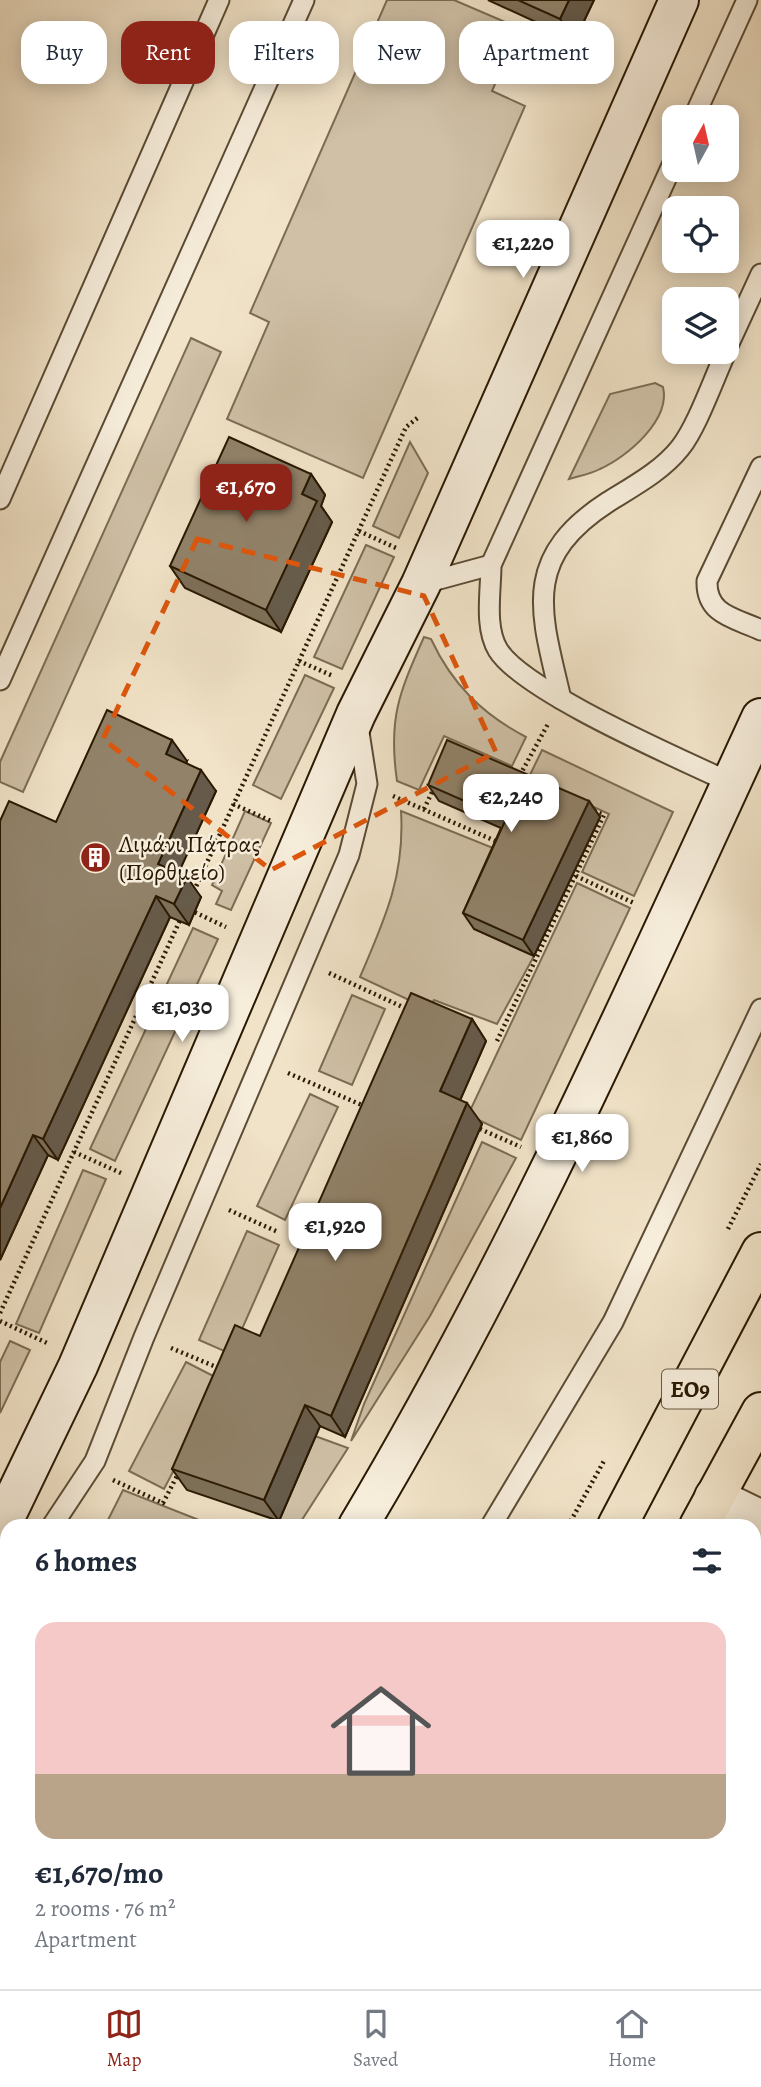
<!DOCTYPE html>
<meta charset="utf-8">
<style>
:root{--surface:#fff;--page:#f2f2f3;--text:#1f2937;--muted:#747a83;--line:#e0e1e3;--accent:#8f2418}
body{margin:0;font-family:Alegreya,serif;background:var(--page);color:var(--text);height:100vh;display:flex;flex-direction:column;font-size:26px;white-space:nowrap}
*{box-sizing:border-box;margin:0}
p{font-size:23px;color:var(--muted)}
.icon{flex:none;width:38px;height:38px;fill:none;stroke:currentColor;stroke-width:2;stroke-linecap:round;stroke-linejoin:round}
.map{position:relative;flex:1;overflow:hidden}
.sheet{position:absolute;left:0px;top:1519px;width:761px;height:471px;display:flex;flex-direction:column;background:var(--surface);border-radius:21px 21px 0 0;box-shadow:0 4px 18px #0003}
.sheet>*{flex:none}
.hud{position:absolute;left:21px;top:21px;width:719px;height:63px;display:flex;gap:14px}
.needle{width:46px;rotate:8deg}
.fabs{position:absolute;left:662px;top:105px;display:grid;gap:14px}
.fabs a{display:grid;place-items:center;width:77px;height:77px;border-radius:14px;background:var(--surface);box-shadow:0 4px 18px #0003;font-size:35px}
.price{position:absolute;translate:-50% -60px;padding:0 16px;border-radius:14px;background:#fff;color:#222;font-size:23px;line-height:46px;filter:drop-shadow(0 2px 4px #0008)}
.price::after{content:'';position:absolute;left:50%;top:42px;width:21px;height:16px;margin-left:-10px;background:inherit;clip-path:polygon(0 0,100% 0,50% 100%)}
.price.current{background:var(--accent);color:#fff}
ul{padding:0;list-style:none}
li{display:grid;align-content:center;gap:14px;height:371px;padding:0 35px}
li span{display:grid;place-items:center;height:217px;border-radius:21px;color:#555}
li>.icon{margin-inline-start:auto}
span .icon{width:126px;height:126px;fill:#fffc;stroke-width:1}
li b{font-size:30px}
h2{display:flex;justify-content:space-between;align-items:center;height:84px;padding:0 35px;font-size:30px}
.tag{padding:0 24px;border-radius:21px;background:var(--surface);box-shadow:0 4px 18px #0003;font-size:24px;line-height:63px}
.tag.current{background:var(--accent);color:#fff}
.tabs{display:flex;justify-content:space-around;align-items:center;height:98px;border-top:2px solid var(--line);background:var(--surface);font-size:19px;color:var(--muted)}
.tabs a{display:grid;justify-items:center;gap:4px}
.tabs .current{color:var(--accent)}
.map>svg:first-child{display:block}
.green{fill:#cfc0a6;stroke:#7c6c54;stroke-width:2}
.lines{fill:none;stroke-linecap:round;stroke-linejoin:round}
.service-casing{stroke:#5b4b34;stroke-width:23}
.minor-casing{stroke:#5b4b34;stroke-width:42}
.secondary-casing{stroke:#291802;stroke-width:42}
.primary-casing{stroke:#291802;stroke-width:42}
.path{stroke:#291802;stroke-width:4.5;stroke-dasharray:2 3.5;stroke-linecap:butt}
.service{stroke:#f6eddb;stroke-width:19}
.minor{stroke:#f6eddb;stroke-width:38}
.secondary{stroke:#f6eddb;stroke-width:38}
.primary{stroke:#f1e3c8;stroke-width:38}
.wall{fill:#7d705a;stroke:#291802;stroke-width:2}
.shaded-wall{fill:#665b4a;stroke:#291802;stroke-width:2}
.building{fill:#918269;stroke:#291802;stroke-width:2}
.marked{fill:none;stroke:#de560c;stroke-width:5;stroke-dasharray:14 9;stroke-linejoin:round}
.labels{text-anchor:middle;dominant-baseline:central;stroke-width:5;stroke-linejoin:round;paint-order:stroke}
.shield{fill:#f6eddb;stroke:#665843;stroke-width:2}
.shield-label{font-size:23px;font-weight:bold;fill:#291802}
.poi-label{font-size:24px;fill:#291802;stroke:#f6eddb;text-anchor:start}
</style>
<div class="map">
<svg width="761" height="1989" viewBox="0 0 761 1989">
<rect width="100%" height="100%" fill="#f1e3c8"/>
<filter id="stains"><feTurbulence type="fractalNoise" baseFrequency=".00286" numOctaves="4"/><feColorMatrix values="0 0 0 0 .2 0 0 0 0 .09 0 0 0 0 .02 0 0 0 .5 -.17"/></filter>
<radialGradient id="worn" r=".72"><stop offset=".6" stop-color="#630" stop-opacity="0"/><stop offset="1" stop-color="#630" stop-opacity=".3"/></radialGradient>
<g class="green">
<path d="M 387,0 L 454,0 L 519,28 L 492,91 L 525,106 L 363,478 L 227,419 L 269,322 L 250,313 Z"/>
<path d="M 191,338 L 221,352 L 23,792 L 0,782 L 0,762 Z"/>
<path d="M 655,383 L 663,387 C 671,420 627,457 600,469 C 591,474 579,476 569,479 L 610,394 Z"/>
<path d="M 410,442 L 428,473 L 399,538 L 373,526 Z"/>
<path d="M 366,545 L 394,557 L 342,669 L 314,657 Z"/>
<path d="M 424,637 L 431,639 C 452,684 482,714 526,737 L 512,766 L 444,736 L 419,790 L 397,781 C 388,719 399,693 424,637 Z"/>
<path d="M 305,675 L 334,688 L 281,799 L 253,785 Z"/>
<path d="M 542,750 L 673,812 L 634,896 L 582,872 L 609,814 L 529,777 Z"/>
<path d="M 245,811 L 271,823 L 231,910 L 216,904 L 222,891 L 212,885 Z"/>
<path d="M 401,811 L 508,854 L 474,929 L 534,956 L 497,1024 L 434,1000 L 428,1009 L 360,977 C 385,919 405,875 401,811 Z"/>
<path d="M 577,883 L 630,908 L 521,1140 L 468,1115 Z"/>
<path d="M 193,928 L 218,939 L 115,1161 L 90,1149 Z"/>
<path d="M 352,995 L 385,1009 L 352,1085 L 319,1071 Z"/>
<path d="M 310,1094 L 338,1107 L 285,1220 L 257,1206 Z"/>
<path d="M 482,1142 L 516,1158 L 430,1316 L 351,1441 L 364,1404 Z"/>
<path d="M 83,1170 L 106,1179 L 39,1333 L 16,1324 Z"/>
<path d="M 247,1231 L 279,1245 L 231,1354 L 199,1340 Z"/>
<path d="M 10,1341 L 30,1350 L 0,1413 L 0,1362 Z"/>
<path d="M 186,1362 L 221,1380 L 164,1489 L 129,1471 Z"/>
<path d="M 315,1436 L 348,1448 L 298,1526 L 275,1526 Z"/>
<path d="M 123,1490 L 214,1526 L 105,1526 Z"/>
<path d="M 7,1617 L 7,1762 L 0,1760 L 0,1622 Z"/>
<path d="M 0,1853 L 7,1857 L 7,1947 L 0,1955 Z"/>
</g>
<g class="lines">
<defs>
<g id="service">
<path d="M 694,117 L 747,0"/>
<path d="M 674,161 L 491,565 C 491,591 484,627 498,650 C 524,692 681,759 731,783"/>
<path d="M 726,350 L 761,274"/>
<path d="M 761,467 L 707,581 C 706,615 735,618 761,630"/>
<path d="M 0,499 L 219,0"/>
<path d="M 421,584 L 491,565"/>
<path d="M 0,680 L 304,0"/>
<path d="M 561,699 C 541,613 520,559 608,502 C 632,487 662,471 680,448 C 697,427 714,378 726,352"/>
<path d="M 52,1526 L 95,1461 L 144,1337 L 349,855 L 367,784 L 358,726"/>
<path d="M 491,1526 L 613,1322 L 761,1009"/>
<path d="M 0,1587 L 7,1579"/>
<path d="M 184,1989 L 189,1983"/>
</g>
<path id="minor" d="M 714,1497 L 761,1520"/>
<g id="secondary">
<path d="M 358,1526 C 513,1267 635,991 761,718"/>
<path d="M 0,1528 L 78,1366 L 356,714 L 421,584 L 679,0"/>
<path d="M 0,1798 L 7,1800"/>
<path d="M 43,1989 L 49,1983"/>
</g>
<g id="primary">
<path d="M 617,1526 L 761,1252"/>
<path d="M 699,1526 L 761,1412"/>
<path d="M 314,1989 L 319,1983"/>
<path d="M 409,1989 L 414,1983"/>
</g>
</defs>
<use href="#service" class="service-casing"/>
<use href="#minor" class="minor-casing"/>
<use href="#secondary" class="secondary-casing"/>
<use href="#primary" class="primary-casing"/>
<g class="path">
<path d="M 359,531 L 396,548"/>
<path d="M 299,661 L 333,676"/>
<path d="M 520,775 L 548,724"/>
<path d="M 393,796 L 500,843"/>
<path d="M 233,804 L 271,821"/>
<path d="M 424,809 L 434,788"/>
<path d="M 576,876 L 634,903"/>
<path d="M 194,891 L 406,427 L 420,416"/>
<path d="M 190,910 L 226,927"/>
<path d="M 329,973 L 407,1009"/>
<path d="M 497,1041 L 604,815 L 592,810"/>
<path d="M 288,1073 L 364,1106 L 365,1103"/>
<path d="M 480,1129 L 521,1147"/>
<path d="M 74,1152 L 121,1173"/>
<path d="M 229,1210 L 278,1232"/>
<path d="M 728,1229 L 761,1164"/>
<path d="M 0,1313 L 181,918"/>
<path d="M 0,1321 L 47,1343"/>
<path d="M 171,1348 L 221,1369"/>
<path d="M 113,1480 L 163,1503 L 179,1472"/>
<path d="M 568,1526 L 605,1459"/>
<path d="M 255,1989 L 261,1983"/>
</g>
<use href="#service" class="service"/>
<use href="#minor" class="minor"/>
<use href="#secondary" class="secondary"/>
<use href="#primary" class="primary"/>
</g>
<g class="wall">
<path d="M 488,0 L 594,0 L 575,40 Z"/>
<path d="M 311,474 L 325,495 L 321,506 L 332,522 L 281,632 L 185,588 L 170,566 Z"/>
<path d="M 187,761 L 186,763 L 216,791 L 178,873 L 201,897 L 189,925 L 170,917 L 58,1160 L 48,1155 L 0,1260 L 56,822 Z"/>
<path d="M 428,785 L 589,801 L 600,817 L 534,956 L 474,929 L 463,913 L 501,828 L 439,801 Z"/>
<path d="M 472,1019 L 486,1041 L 460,1100 L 482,1124 L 345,1437 L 320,1426 L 279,1521 L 187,1490 L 172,1469 Z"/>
</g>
<g class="shaded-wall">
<path d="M 569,0 L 594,0 L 575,40 L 560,19 Z"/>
<path d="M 311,474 L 325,495 L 321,506 L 332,522 L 281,632 L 266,610 L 302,494 Z"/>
<path d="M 172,740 L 187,761 L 180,775 L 166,754 Z"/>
<path d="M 201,770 L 216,791 L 173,885 L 158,864 Z"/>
<path d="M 589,801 L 600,817 L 534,956 L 523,940 Z"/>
<path d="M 187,877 L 201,897 L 189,925 L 174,904 Z"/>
<path d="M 156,896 L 170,917 L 58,1160 L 43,1139 Z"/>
<path d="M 472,1019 L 486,1041 L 455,1112 L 440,1091 Z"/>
<path d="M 467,1103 L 482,1124 L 345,1437 L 331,1416 Z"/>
<path d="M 33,1135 L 48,1155 L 0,1260 L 0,1208 Z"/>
<path d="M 305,1405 L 320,1426 L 279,1521 L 264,1500 Z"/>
</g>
<g class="building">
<path d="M 518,0 L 569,0 L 560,19 Z"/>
<path d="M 229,437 L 311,474 L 302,494 L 317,501 L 266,610 L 170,566 Z"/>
<path d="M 107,710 L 172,740 L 166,754 L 201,770 L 158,864 L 187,877 L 174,904 L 156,896 L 43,1139 L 33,1135 L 0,1208 L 0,821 L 9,801 L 56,822 Z"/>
<path d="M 447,740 L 589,801 L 523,940 L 463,913 L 506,819 L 428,785 Z"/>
<path d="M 411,993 L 472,1019 L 440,1091 L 467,1103 L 331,1416 L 305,1405 L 264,1500 L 172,1469 L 235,1325 L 260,1336 Z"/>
</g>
<path class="marked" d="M 197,539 L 424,596 L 496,752 L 271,870 L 103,739 Z"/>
<defs>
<symbol id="building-disc" viewBox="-11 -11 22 22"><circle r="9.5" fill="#8f2418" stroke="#f6eddb"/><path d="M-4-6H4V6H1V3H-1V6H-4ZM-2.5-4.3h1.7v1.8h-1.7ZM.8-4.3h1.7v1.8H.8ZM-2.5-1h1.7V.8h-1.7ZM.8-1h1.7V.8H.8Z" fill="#fff"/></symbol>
</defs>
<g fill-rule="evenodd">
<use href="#building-disc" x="78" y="840" width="35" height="35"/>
</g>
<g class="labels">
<rect class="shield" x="662" y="1369.5" width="56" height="39" rx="5"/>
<g class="shield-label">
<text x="690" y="1389">ΕΟ9</text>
</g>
<g class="poi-label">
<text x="119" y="844">Λιμάνι Πάτρας<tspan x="119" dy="28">(Πορθμείο)</tspan></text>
</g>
</g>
<rect width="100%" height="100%" filter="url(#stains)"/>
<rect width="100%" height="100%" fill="url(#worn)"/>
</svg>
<div class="fabs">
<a><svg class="needle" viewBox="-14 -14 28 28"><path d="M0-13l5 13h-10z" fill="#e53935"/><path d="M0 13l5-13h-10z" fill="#747a83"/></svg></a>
<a><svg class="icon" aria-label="locate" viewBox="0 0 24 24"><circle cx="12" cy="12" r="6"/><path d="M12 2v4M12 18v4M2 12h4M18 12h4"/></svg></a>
<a><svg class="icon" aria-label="layers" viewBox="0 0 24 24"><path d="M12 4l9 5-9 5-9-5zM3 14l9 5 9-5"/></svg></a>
</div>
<b class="price" style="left:523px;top:280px">€1,220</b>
<b class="price current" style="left:246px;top:524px">€1,670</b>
<b class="price" style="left:511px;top:834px">€2,240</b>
<b class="price" style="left:182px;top:1044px">€1,030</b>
<b class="price" style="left:582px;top:1174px">€1,860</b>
<b class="price" style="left:335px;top:1263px">€1,920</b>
<div class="hud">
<a class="tag">Buy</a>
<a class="tag current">Rent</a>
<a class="tag">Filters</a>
<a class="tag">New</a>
<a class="tag">Apartment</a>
</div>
<section class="sheet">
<h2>6 homes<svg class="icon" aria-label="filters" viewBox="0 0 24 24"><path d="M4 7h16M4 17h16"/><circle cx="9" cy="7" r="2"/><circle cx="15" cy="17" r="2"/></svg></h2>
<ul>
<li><span style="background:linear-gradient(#f6c9c9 70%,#b9a48a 0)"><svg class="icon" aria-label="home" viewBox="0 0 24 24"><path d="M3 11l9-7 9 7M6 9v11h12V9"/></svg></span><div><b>€1,670/mo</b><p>2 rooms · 76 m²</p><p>Apartment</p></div></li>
</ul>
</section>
</div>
<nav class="tabs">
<a class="current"><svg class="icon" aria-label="map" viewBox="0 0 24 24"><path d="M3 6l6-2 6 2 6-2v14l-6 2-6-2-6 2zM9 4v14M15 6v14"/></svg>Map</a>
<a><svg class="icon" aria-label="saved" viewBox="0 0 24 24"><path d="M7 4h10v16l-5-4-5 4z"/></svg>Saved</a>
<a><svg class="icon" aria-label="home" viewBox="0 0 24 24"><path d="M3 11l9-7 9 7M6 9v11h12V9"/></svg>Home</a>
</nav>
